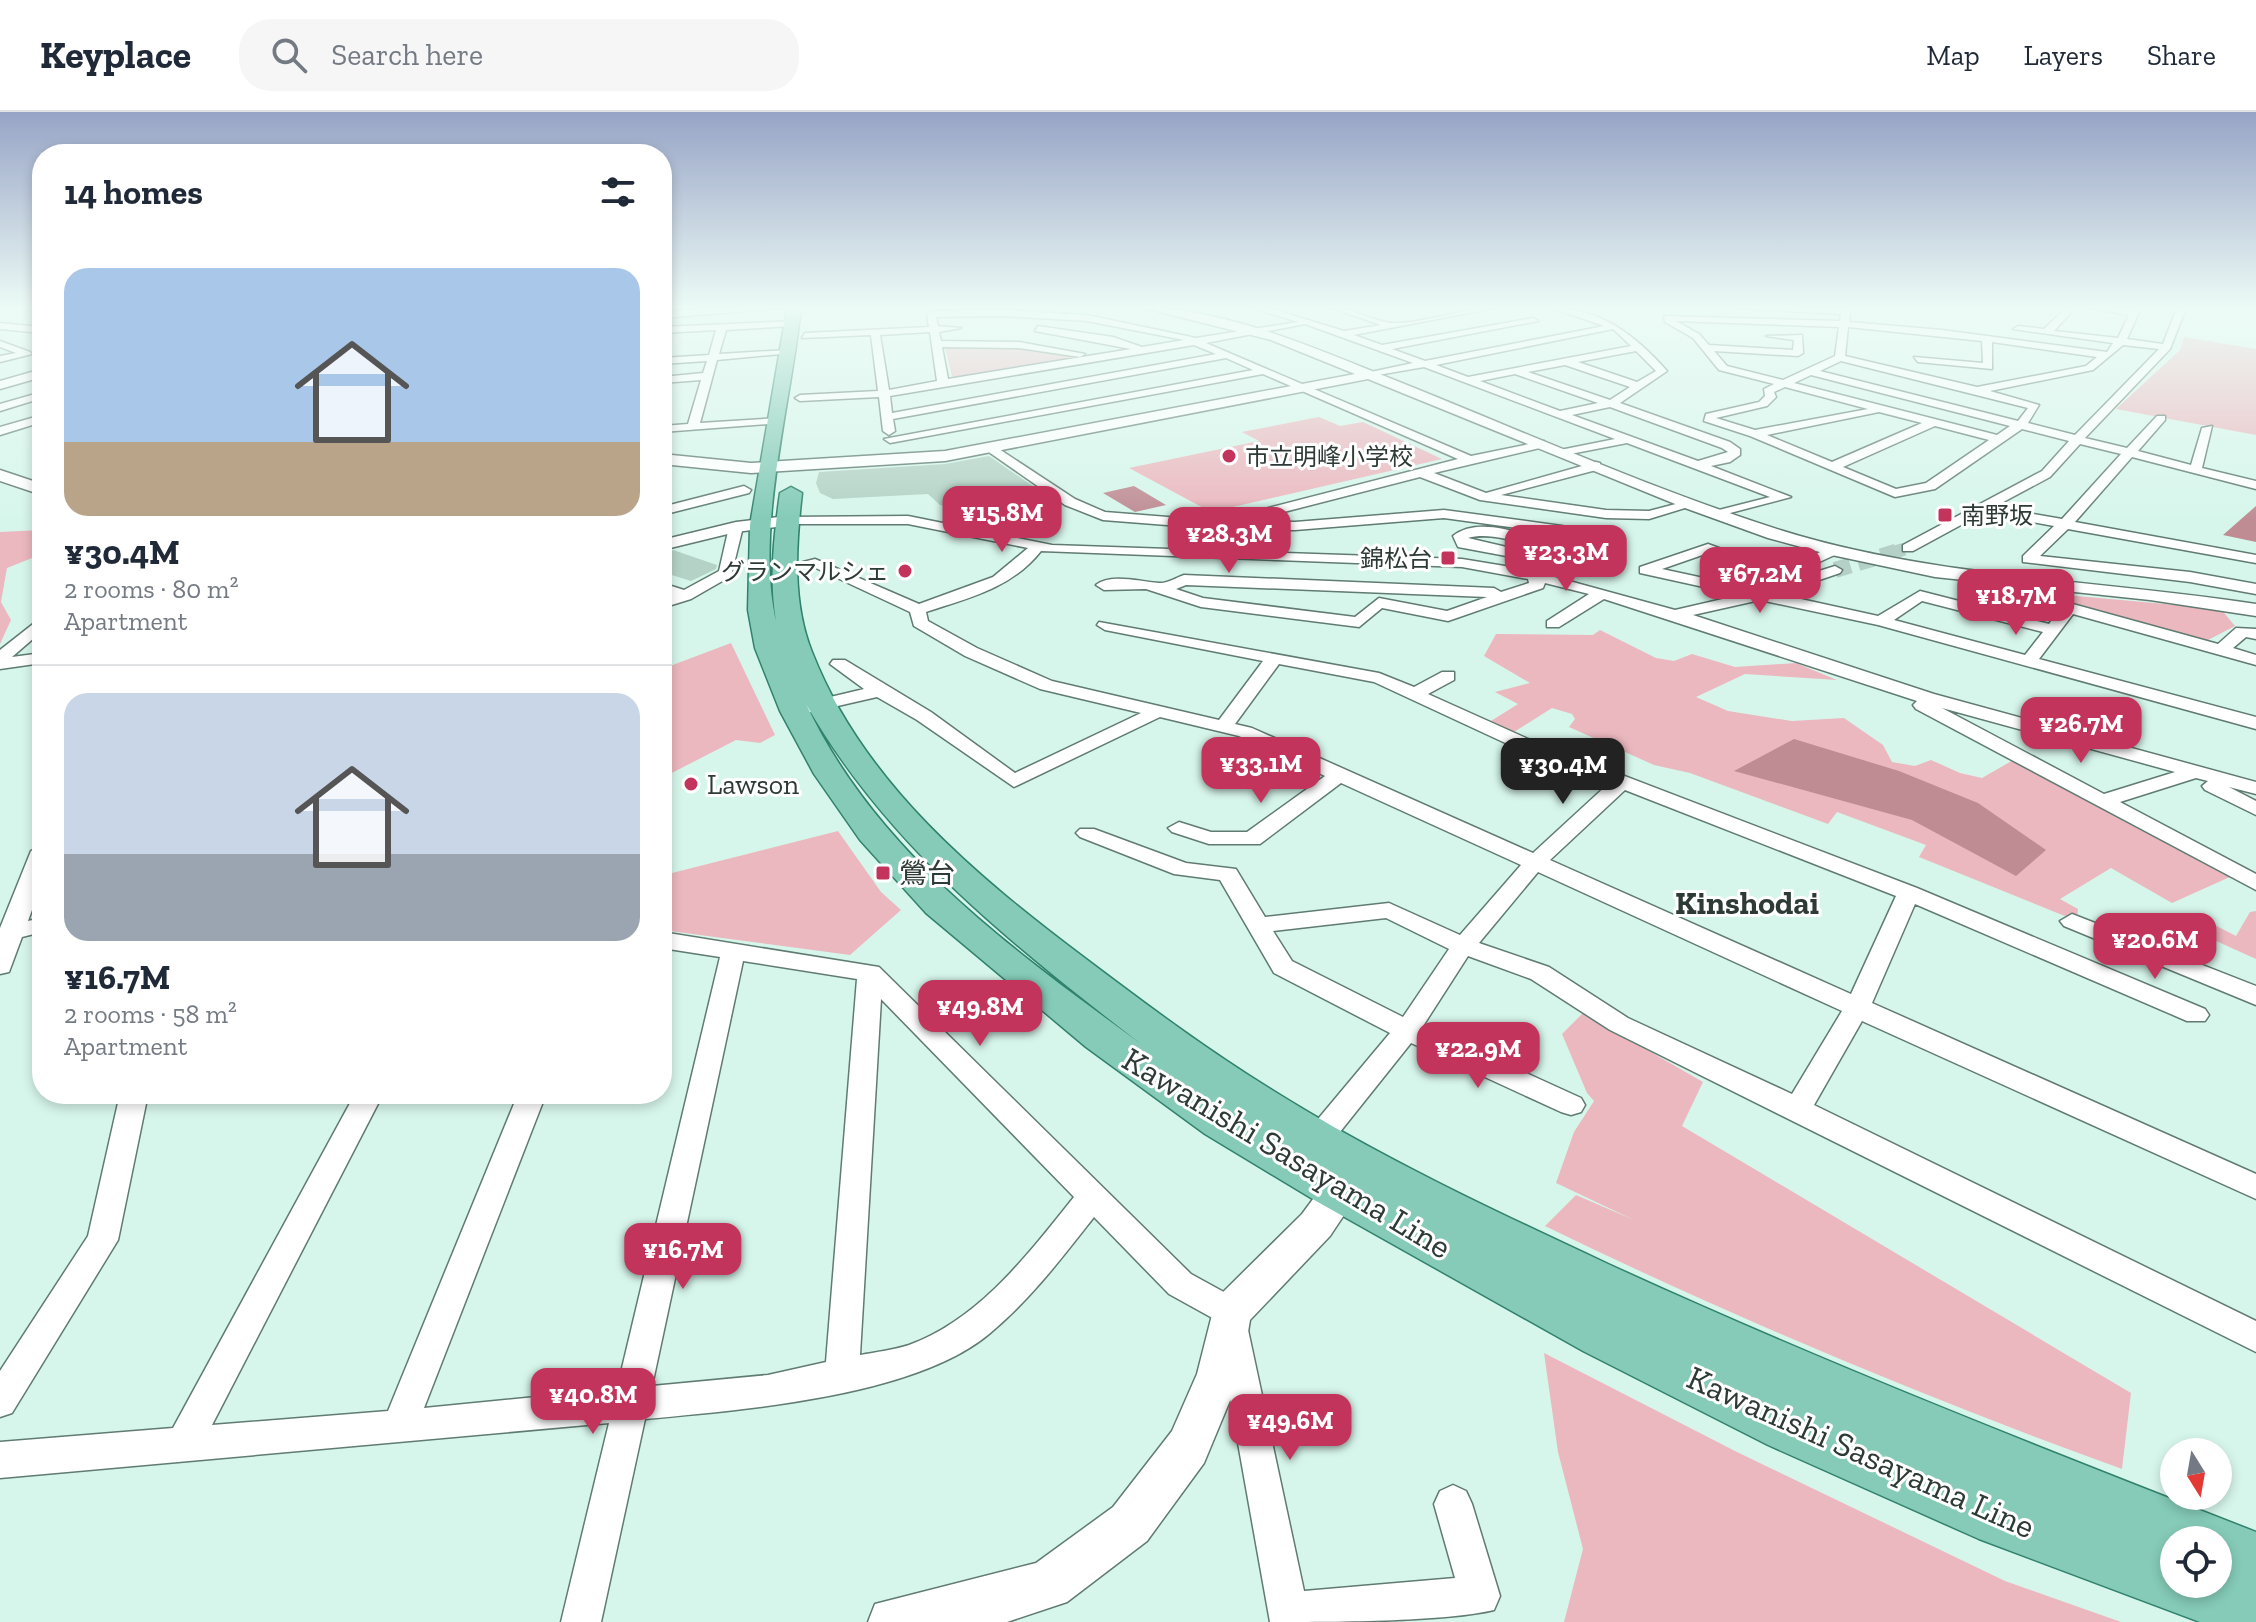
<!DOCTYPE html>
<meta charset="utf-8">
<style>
:root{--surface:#fff;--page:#f6f6f7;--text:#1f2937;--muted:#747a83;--line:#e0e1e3;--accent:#c3345c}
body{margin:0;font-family:"Zilla Slab","Noto Sans JP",serif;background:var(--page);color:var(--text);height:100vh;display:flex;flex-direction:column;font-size:30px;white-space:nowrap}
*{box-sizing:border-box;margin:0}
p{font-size:26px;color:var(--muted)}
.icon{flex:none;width:44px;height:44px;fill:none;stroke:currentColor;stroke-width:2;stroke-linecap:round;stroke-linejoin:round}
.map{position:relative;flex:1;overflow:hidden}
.details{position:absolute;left:32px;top:32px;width:640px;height:960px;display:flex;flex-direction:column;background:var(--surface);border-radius:32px;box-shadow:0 4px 12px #0003}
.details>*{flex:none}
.needle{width:52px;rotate:169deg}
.buttons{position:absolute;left:2160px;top:1326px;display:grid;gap:16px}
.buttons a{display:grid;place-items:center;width:72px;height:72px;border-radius:50%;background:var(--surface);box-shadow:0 4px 12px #0003;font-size:40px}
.price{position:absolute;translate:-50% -68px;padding:0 18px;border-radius:16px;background:var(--accent);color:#fff;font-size:26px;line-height:52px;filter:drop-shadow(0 2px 4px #0008)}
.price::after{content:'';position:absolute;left:50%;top:48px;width:24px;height:18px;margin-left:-12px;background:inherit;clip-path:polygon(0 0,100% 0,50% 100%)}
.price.on{background:#222;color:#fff}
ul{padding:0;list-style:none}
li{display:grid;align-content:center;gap:16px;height:424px;padding:0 32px}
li+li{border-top:2px solid var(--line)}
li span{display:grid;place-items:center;height:248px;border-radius:24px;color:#555}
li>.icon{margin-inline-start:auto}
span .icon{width:144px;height:144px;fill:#fffc;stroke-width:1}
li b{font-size:34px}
h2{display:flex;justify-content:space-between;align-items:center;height:96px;padding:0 32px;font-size:34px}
header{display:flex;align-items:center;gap:48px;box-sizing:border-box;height:112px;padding:0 40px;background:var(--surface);border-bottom:2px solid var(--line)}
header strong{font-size:38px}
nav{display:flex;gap:44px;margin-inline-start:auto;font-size:28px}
.search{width:560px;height:72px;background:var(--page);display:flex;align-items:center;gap:20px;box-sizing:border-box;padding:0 28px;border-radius:32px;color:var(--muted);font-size:30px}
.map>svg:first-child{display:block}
.green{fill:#ebb8bf}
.water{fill:#bf8c94}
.building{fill:#b4d2c6}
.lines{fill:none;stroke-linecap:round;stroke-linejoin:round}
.minor-tunnel-far1{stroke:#b5d0c7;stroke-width:13;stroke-dasharray:13 6;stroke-linecap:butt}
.minor-tunnel{stroke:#b5d0c7;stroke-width:16;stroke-dasharray:16 8;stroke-linecap:butt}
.minor-casing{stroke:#607b71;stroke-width:3}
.tertiary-casing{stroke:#607b71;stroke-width:3}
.primary-casing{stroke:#31826c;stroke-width:3}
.minor{fill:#fff;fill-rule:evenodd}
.tertiary{fill:#fff;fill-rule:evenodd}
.primary{fill:#85cbb8;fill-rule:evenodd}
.poi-dot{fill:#c3345c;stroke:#fff;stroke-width:3}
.labels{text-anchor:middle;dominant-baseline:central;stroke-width:6;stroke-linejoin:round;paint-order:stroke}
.far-poi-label{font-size:24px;fill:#2e3a36;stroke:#fff;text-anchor:start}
.poi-label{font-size:28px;fill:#2e3a36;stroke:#fff;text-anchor:start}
.quarter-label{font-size:32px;font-weight:bold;fill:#2e3a36;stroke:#fff}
.near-street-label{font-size:34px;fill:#2e3a36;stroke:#fff}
</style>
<header>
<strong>Keyplace</strong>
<div class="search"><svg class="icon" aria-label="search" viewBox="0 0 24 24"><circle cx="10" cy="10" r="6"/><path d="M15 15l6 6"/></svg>Search here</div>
<nav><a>Map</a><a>Layers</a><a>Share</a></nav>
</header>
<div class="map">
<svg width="2256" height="1510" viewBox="0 0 2256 1510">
<rect width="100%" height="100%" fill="#d7f6eb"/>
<g class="green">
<path d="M 2184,225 L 2256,237 L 2256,323 L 2116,297 L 2180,238 Z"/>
<path d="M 1013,234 L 1077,246 L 957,266 L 952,264 L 945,235 Z"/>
<path d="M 1319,305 L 1340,314 L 1363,310 L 1442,347 L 1211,400 L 1129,356 L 1259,329 L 1242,320 Z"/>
<path d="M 42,418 L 42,442 L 7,456 L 1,490 L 11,508 L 0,532 L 0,420 Z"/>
<path d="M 2021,479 L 2221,497 L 2235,514 L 2208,528 L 2055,489 L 2043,511 L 2013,504 Z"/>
<path d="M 1600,518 L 1656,546 L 1674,549 L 1692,542 L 1735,555 L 1796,551 L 1837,568 L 1745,562 L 1696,585 L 1728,599 L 1792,609 L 1844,606 L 1883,633 L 1892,650 L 1915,654 L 1931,648 L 1960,661 L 1982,666 L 2015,647 L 2232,764 L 2172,791 L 2111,756 L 2060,787 L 2078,797 L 2077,809 L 1919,745 L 1926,733 L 1837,700 L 1828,712 L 1690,661 L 1654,653 L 1569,615 L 1575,607 L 1572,602 L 1552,596 L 1514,620 L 1491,609 L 1518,592 L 1495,580 L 1530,571 L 1484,544 L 1496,522 L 1593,523 Z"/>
<path d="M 731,531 L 775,623 L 760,631 L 736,628 L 662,666 L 662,557 Z"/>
<path d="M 838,719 L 881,780 L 901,798 L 850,843 L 662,818 L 662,760 L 672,761 Z"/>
<path d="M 2256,799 L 2256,847 L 2194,819 L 2205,808 L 2236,824 L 2250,800 Z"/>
<path d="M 1583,901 L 1703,970 L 1682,1014 L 2131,1281 L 2122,1357 C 1926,1286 1732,1205 1545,1114 L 1576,1083 L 1634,1108 L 1556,1071 L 1574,1020 L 1594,989 L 1587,981 L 1562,922 Z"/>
<path d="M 1544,1241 L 1737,1340 L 2005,1469 L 2121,1510 L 1564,1510 L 1583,1437 L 1558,1340 Z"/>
</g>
<g class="water">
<path d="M 1134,374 L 1166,393 L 1135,400 L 1103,381 Z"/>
<path d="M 2256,394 L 2256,430 L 2223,423 Z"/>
<path d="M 1794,627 L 1899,659 L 1978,691 L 2046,738 L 2016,764 L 1912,708 L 1734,659 Z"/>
</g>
<g class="building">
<path d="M 989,344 L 1053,388 L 967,400 L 940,393 L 928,382 L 833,387 L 820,381 L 816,371 L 819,360 L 945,352 Z"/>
<path d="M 673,438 L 717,453 L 716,457 L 691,469 L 662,460 L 662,441 Z"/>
</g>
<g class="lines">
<path class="minor-tunnel-far1" d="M 1892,441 L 1908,436"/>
<path class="minor-tunnel" d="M 1835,458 L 1899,439"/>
<defs>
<g id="minor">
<path d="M 27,196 L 42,196 L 42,202 L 28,198 Z"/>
<path d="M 1253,196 L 1268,196 L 1344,219 L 1381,213 L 1332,196 C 1354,196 1373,210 1393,211 C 1423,212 1461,196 1494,196 L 1354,223 L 1382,233 L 1533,206 L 1538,209 L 1392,237 L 1425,249 L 1604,214 L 1552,196 C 1601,196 1636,224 1667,259 L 1620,291 L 1730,330 L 1740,337 L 1740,343 L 1730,350 L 1711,354 L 1791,385 L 1715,405 L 1715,399 L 1770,385 L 1627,331 L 1560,344 L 1560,338 L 1615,327 L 1424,255 L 1366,265 L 1366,261 L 1413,251 L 1305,212 L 1206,231 L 1471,344 L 1544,329 L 1544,335 L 1434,361 L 1486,381 L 1596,350 L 1600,351 L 1600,357 L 1501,383 L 1606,398 L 1649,399 L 1691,388 L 1698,392 L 1649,407 L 1606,406 L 1480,388 L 1420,365 L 1249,409 L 1295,410 L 1444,398 L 1562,414 L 1608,426 L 1611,435 C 1574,464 1511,414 1468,426 L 1528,440 L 1540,461 L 1675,498 L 1740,483 L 1640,461 L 1640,455 L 1708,432 L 1779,458 L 1834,434 L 1839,435 L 1839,441 L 1780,468 L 1708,441 L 1662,457 L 1759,478 L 1835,454 L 1842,458 L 1840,461 L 1778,482 L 1878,504 L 1920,479 L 2049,512 L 2063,493 L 2069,491 L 2218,532 L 2236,516 L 2256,517 L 2256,527 L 2246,525 L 2233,536 L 2256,543 L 2256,553 L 2073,502 L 2039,547 L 2256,605 L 2256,617 L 1878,513 L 1760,488 L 1693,503 L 1934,582 L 2256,670 L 2256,682 L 2229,675 L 2256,689 L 2256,703 L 2205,678 L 2202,674 L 2208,669 L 2196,666 L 2120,690 L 2256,762 L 2256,778 L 1916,597 L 1913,593 L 1917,589 L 1604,487 L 1559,515 L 1547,515 L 1547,509 L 1589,482 L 1545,471 L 1543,476 L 1448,509 L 1382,496 L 1359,515 L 1201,495 L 1146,477 L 1104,478 L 1096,473 C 1111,461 1141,470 1159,471 C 1167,472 1177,465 1184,463 L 1494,476 L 1501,480 L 1529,471 L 1528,467 L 1462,455 L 1041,439 C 1012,476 969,486 926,500 L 928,509 L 977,536 L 1052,569 L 1219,608 L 1263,549 L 1105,518 L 1097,513 L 1099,510 L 1379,561 L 1414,575 L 1442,560 L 1454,560 L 1454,568 L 1428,582 L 1528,627 L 1917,776 L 2205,897 L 2209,903 L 2205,909 L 2187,909 L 1915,792 L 1872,891 L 2256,1062 L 2256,1087 L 1862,909 L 1814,993 L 2256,1209 L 2256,1240 L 1610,918 L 1531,867 L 1468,844 L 1423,914 L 1581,986 L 1585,993 L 1581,1000 L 1571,1003 L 1561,1000 L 1411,931 L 1328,1035 L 1318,1038 L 1308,1035 L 1304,1027 L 1308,1019 L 1390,921 L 1274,861 L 1220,768 L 1174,762 L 1080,725 L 1076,721 L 1080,717 L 1094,717 L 1186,751 L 1236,757 L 1265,805 L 1389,791 L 1460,823 L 1521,753 L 1341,671 L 1260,732 L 1209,732 L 1172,720 L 1168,716 L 1179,710 L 1211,720 L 1247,720 L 1325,664 L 1239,624 L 1160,605 L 1014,675 L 917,608 L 877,585 L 807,601 L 801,600 L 801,592 L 864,577 L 830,552 L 833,548 L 845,548 L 931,600 L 1015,661 L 1141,601 L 1040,577 L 965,544 L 914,514 L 910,500 L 803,450 L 815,447 L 919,492 L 993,465 L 1028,436 L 908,412 L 782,412 L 780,409 L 787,405 L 908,404 L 1052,433 L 1462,447 L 1523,457 L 1517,446 L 1458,435 L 1453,424 C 1489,396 1553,442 1596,432 L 1561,422 L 1444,406 L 1295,418 L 1218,417 L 1103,408 L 1065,393 L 983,336 L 993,333 L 1075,387 L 1105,400 L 1218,409 L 1458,347 L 1263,262 L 890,331 L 884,327 L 1253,258 L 1226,246 L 893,307 L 895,319 L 889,323 L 883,319 L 879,285 L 800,289 L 795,286 L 800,283 L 878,279 L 871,223 L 802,226 L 805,221 L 929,215 L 927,202 L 931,199 L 1001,198 L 1087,203 L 1196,226 L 1298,210 ZM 1001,204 L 1087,209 L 1184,228 L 1142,235 L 1113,225 L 1038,214 L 1035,219 L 1131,237 L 948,267 L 942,235 L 1019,236 L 1080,245 L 1085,242 L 1019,230 L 941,229 L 939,220 L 961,216 L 938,214 L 936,205 ZM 1613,217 L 1631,234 L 1468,265 L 1436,253 ZM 930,220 L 937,269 L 889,278 L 880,223 ZM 1194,233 L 1216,242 L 892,301 L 890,284 ZM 1636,239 L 1656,259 L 1637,270 L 1578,250 ZM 1565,253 L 1630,275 L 1610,288 L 1528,260 ZM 1515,262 L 1598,291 L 1560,299 L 1480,269 ZM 1610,295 L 1722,336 L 1728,340 L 1698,349 L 1572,303 ZM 1186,473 L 1487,485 L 1447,499 L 1379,486 L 1355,505 L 1203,486 L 1176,477 ZM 1922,489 L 2043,520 L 2025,543 L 1894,508 ZM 1279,552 L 1374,570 L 1514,635 L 1608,672 L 1533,741 L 1252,616 L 1235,612 ZM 1942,596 L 2175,660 L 2104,682 ZM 1625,678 L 1896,784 L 1851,882 L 1550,748 ZM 1538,760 L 1842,899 L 1792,982 L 1628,906 L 1549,855 L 1479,831 ZM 1386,806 L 1449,837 L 1403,905 L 1292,849 L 1273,819 Z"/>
<path d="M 1735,196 L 1846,197 L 1850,200 L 1849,210 L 1942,218 L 2107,240 L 2113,231 L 2013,217 L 2018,214 L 2044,217 L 2066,196 L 2075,196 L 2054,219 L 2118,226 L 2129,203 L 2091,196 L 2141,196 L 2127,227 L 2163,232 L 2177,196 L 2186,196 L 2170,237 L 2085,326 L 2127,336 L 2157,304 L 2165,304 L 2165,308 L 2138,339 L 2191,353 L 2202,316 L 2212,314 L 2202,356 L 2256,369 L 2256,377 L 2132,345 L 2075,410 L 2256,443 L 2256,451 L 2068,417 L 2040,444 L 2190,460 L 2256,472 L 2256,482 L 2190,470 L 2023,450 L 2023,444 L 2054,414 L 1983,401 L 1913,439 L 1903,439 L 1903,433 L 2042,359 L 2069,329 L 2022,317 L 1935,377 L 1895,385 L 1750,324 L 1704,309 L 1706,302 L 1759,290 L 1765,284 L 1764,277 L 1774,272 L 1719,258 L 1693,226 L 1665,210 L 1664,204 L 1840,209 L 1841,202 ZM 1676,209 L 1839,215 L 1835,244 L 1783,268 L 1727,254 L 1714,239 L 1798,244 L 1803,241 L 1802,223 L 1766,224 L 1794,228 L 1793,238 L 1709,233 L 1699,222 ZM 1848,215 L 1982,229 L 1983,251 L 1914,245 L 1918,250 L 1992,257 L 1992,230 L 2097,245 L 2086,254 L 1977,275 L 1845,244 ZM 2123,233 L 2159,237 L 2075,323 L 2028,311 L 2039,293 L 1990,279 L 2093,258 ZM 1841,249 L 2028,296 L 2018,309 L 1820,259 ZM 1811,263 L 2010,314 L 1997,323 L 1794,271 ZM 1785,275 L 1868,297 L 1755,318 L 1716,306 L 1767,294 L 1776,285 L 1774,280 ZM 1879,300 L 1922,311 L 1832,350 L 1767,323 ZM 1935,314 L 1989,328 L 1926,371 L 1896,377 L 1843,355 ZM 2080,332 L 2121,342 L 2062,407 L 1994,395 L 2050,365 Z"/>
<path d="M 795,209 L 792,214 L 726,218 L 719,242 L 787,238 L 792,241 L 717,248 L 700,311 L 778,306 L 782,307 L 782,311 L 662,320 L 662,314 L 688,312 L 701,268 L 662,271 L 662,265 L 703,261 L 707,249 L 662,252 L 662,246 L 709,243 L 716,218 L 662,221 L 662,215 Z"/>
<path d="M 0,211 L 42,215 L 42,221 L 0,217 Z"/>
<path d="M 0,229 L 30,240 L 32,242 L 0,250 L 0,244 L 16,241 L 0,235 Z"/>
<path d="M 42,280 L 42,286 L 0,299 L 0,292 Z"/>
<path d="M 42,303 L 42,310 L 0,323 L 0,315 Z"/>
<path d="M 744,374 L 751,378 L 749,381 L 662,403 L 662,395 Z"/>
<path d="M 736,411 L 743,415 L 731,464 L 691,487 L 662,496 L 662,486 L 669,484 L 662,481 L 662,471 L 684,478 L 719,459 L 729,415 Z"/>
<path d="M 42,505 L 42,519 L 12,545 L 42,541 L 42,551 L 0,557 L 0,538 Z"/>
<path d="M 42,733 L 42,770 L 28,809 L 42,806 L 42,820 L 22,825 L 9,860 L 0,862 L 0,816 L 31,739 Z"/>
<path d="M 2072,802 L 2256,874 L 2256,893 L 2064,814 L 2060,809 Z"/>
<path d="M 662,820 L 879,855 L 1191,1162 L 1242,1190 L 1304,1479 L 1455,1466 L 1434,1392 L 1440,1379 L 1453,1373 L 1466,1379 L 1472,1392 L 1500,1484 L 1494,1498 C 1444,1510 1328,1510 1270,1510 L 1216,1208 L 1169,1182 L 1094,1105 C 1061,1147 1030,1188 989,1222 C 914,1285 740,1298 645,1307 L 601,1510 L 561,1510 L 609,1311 L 0,1366 L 0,1330 L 173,1316 L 355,982 L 383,982 L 212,1313 L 388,1299 L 518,982 L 546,982 L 424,1296 L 617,1277 L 720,845 L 662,836 ZM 743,849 L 857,867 L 826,1250 L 768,1263 L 652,1274 ZM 881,887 L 1074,1085 C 1029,1141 980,1207 909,1233 C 894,1238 876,1240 860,1243 Z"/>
<path d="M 120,982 L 148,982 L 118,1128 L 12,1301 L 0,1305 L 0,1259 L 88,1124 Z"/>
</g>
<g id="tertiary">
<path d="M 716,196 L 781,196 L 662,206 L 662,200 Z"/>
<path d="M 1144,196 C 1225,196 1317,237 1392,267 C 1520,318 1648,376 1780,418 C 1933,466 2098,468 2256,492 L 2256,504 L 2150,488 L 1935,465 L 1827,442 L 1768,426 L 1685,396 L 1368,267 L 945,349 L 751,361 L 662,352 L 662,342 L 751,351 L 945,339 L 1355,262 L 1271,228 Z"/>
<path d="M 42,257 L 42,265 L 0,277 L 0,269 Z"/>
<path d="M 0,358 L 42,372 L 42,383 L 0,369 Z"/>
<path d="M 787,404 L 793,405 L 793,413 L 736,420 L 662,438 L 662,428 L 736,410 Z"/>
<path d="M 1349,1052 L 1362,1056 L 1368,1067 L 1330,1124 L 1250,1208 L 1241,1262 L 1204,1351 L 1147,1429 L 1067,1490 L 1007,1510 L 868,1510 L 875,1492 L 1036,1451 L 1113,1395 L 1172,1319 L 1197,1262 L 1216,1187 L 1302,1102 L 1336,1056 Z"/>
</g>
<path id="primary" d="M 787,196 L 801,196 C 791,291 755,418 776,509 C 769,467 774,423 780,381 L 791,375 L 802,381 C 796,433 792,490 812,540 C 863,671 977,765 1086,847 C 1147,893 1207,938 1272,978 C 1379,1045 1494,1099 1608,1152 C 1821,1250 2038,1335 2256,1420 L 2256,1510 L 2200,1510 L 1979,1427 L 1768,1333 L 1583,1239 L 1316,1089 L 1205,1022 L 1086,935 L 926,801 L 860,728 L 814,662 L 780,599 L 755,536 L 748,498 L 750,413 ZM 806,592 C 887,734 1013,833 1141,932 C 1012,837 876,741 806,592 ZM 2174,1428 L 2218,1428 L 2218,1472 L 2174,1472 Z"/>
</defs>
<use href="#minor" class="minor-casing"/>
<use href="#tertiary" class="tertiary-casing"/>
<use href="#primary" class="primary-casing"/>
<use href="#minor" class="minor"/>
<use href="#tertiary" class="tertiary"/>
<use href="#primary" class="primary"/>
</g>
<linearGradient id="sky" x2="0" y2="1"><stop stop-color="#97a4c6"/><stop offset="0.48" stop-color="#edfbf6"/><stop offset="1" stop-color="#edfbf6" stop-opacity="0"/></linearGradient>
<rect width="2256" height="408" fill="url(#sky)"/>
<g class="poi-dot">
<circle cx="1229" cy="344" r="8"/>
<rect x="1937" y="395" width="16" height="16" rx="4"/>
<rect x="1440" y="438" width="16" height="16" rx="4"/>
<circle cx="905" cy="459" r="8"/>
<circle cx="691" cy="672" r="8"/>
<rect x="875" y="753" width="16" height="16" rx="4"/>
</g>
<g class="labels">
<g class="far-poi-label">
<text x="1245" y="344">市立明峰小学校</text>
<text x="1961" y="403">南野坂</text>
<text x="1432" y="446" text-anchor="end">錦松台</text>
<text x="889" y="459" text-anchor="end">グランマルシェ</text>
</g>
<g class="poi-label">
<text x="707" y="672">Lawson</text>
<text x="899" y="761">鶯台</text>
</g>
<g class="quarter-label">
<text x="1747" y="791">Kinshodai</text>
</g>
<g class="near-street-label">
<text transform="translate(1287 1041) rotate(31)">Kawanishi Sasayama Line</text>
<text transform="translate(1861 1340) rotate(24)">Kawanishi Sasayama Line</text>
</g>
</g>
</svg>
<div class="buttons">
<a><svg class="needle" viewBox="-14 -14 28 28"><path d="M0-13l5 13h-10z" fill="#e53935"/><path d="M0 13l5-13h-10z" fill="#747a83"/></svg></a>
<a><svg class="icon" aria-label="locate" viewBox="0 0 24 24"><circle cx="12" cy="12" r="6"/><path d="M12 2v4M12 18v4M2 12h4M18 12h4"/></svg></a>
</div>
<b class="price" style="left:1002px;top:442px">¥15.8M</b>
<b class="price" style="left:1229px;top:463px">¥28.3M</b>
<b class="price" style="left:1566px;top:481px">¥23.3M</b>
<b class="price" style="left:1760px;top:503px">¥67.2M</b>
<b class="price" style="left:2016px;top:525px">¥18.7M</b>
<b class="price" style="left:2081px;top:653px">¥26.7M</b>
<b class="price" style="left:1261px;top:693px">¥33.1M</b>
<b class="price on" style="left:1563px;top:694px">¥30.4M</b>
<b class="price" style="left:2155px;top:869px">¥20.6M</b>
<b class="price" style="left:980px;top:936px">¥49.8M</b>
<b class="price" style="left:1478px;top:978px">¥22.9M</b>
<b class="price" style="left:683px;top:1179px">¥16.7M</b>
<b class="price" style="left:593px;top:1324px">¥40.8M</b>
<b class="price" style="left:1290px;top:1350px">¥49.6M</b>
<section class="details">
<h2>14 homes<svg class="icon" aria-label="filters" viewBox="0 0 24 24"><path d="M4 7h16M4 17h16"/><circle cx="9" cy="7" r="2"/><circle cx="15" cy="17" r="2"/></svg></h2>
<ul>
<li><span style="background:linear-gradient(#a9c7e8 70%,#b9a48a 0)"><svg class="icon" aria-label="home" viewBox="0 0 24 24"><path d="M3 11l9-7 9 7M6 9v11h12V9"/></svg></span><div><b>¥30.4M</b><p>2 rooms · 80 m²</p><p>Apartment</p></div></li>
<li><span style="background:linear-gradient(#c9d6e8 65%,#9aa5b1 0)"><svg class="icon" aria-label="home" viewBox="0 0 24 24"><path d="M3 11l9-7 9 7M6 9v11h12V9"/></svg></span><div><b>¥16.7M</b><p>2 rooms · 58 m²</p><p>Apartment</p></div></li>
</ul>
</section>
</div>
